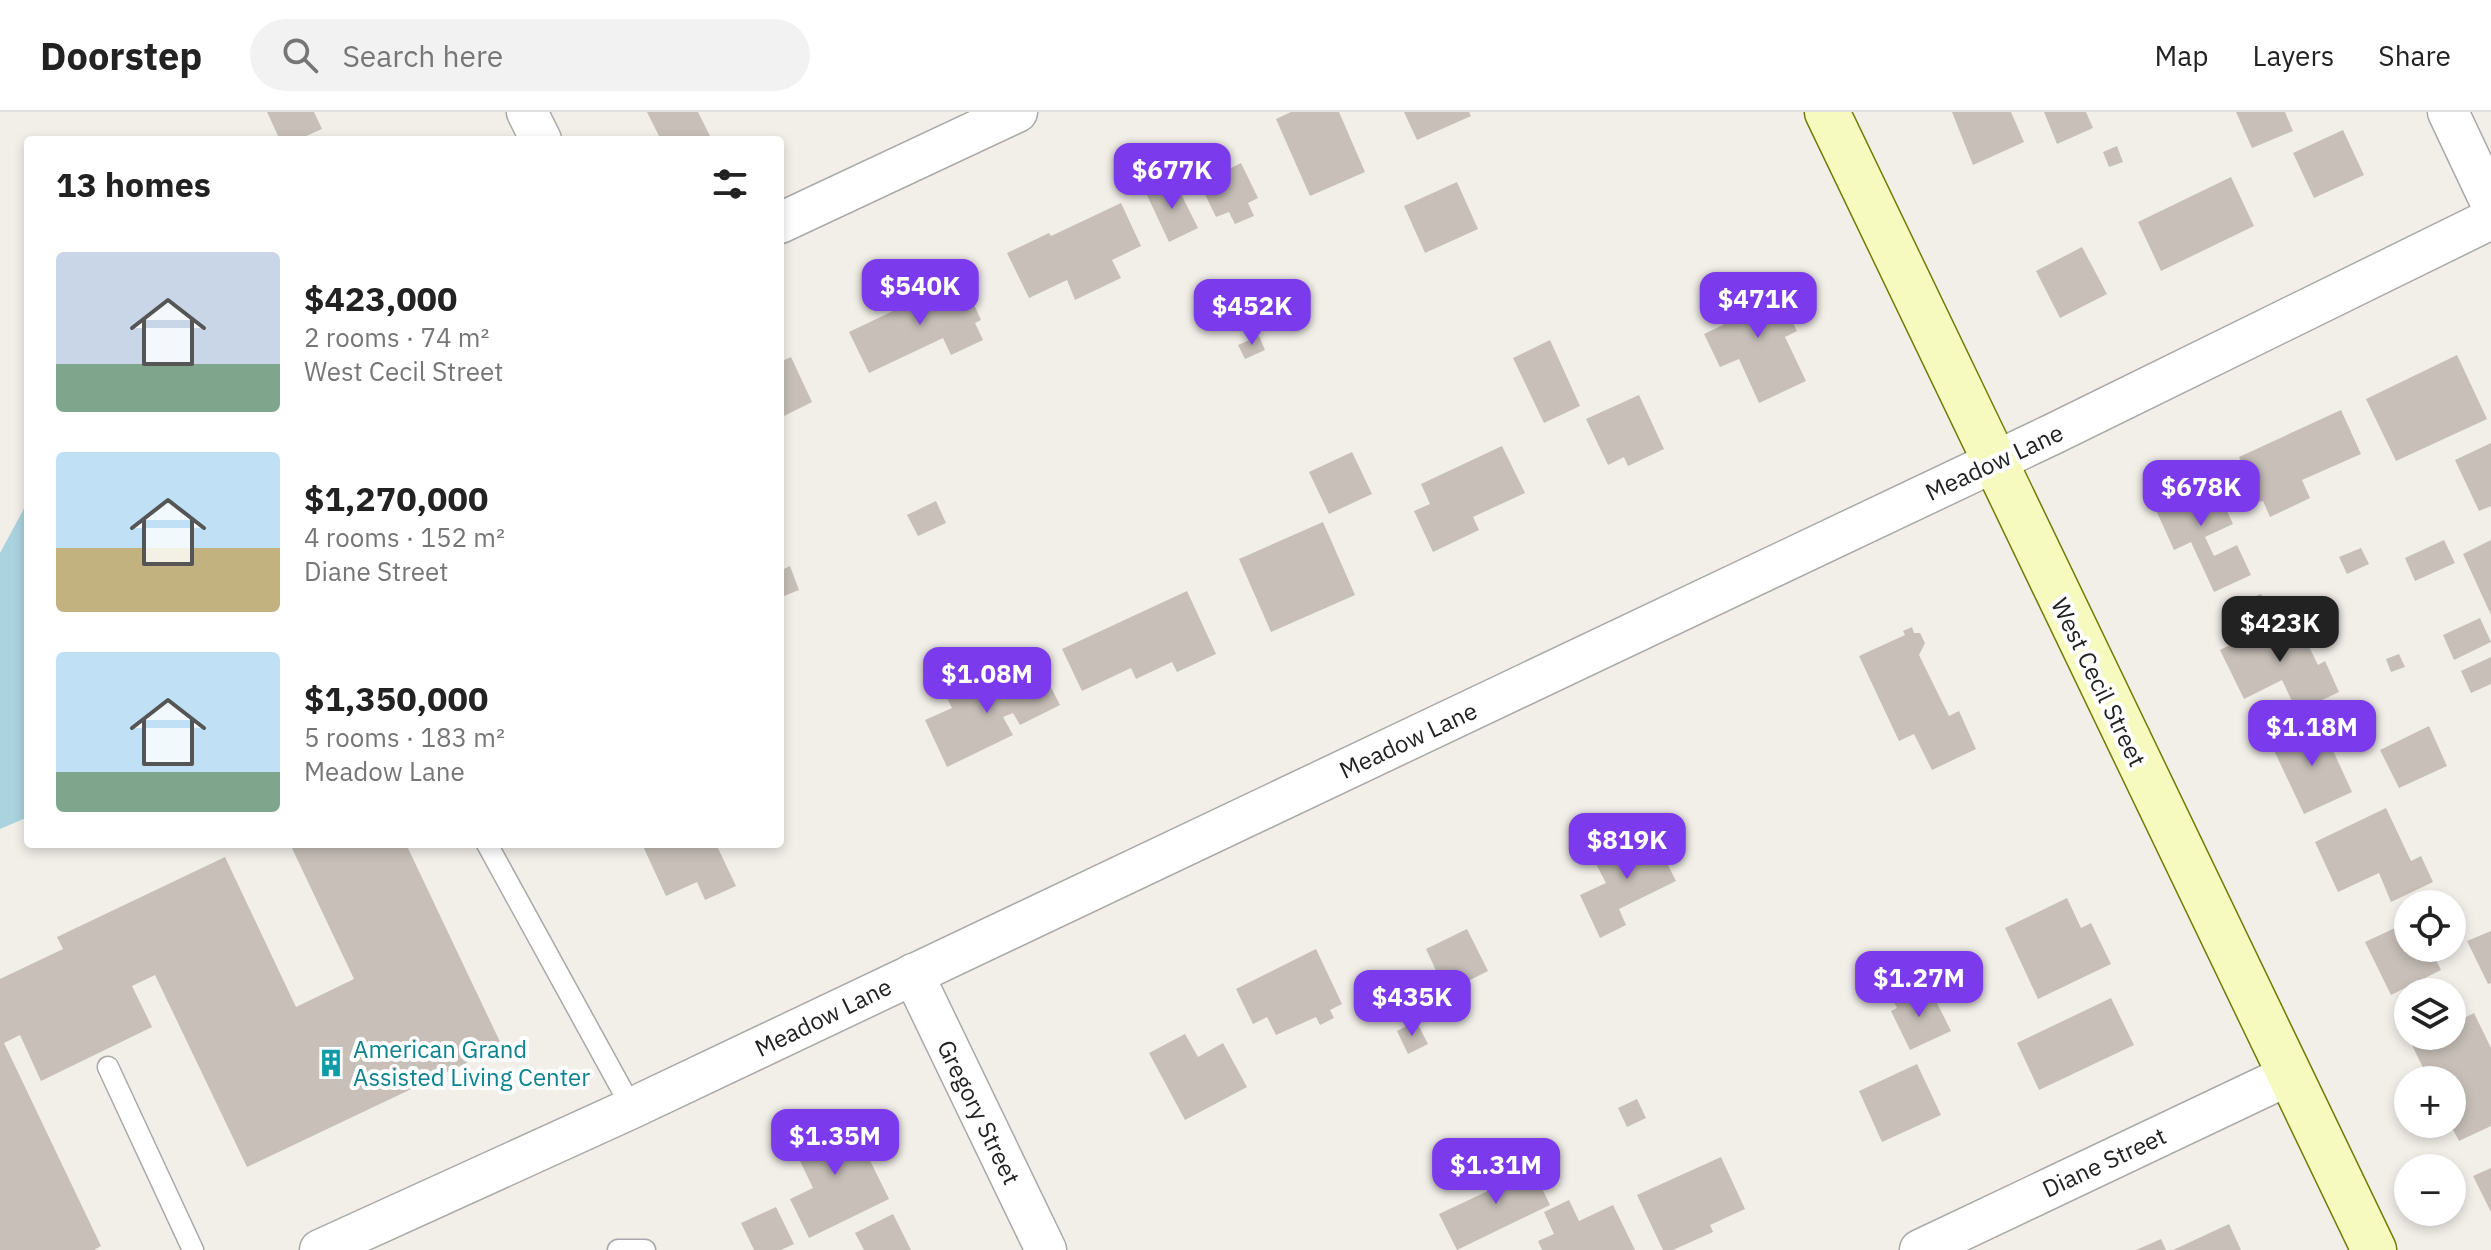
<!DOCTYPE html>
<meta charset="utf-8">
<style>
:root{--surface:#fff;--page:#f2f2f2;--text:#222;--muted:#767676;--line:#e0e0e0;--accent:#7c3aed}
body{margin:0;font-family:"IBM Plex Sans",sans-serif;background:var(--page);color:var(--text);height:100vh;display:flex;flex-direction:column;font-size:30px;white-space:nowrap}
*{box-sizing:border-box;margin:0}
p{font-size:26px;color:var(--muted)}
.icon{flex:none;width:44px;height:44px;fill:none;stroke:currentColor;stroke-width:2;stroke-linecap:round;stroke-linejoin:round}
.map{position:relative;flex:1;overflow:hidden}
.drawer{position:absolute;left:24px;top:24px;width:760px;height:712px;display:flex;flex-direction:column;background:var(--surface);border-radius:8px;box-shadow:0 4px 12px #0003}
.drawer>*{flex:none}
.buttons{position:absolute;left:2394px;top:778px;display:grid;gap:16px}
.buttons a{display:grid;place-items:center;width:72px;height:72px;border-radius:50%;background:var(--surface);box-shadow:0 4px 12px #0003;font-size:40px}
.price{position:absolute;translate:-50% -68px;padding:0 18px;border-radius:16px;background:var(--accent);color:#fff;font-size:26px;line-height:52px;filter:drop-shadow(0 2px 4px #0008)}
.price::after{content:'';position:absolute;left:50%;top:48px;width:24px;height:18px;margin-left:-12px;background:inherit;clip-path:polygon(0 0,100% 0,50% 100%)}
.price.active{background:#222;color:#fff}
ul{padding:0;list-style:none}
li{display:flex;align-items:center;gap:24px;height:200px;padding:0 32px}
li span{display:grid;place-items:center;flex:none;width:224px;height:160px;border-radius:8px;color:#555}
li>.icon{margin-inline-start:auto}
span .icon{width:96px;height:96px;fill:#fffc;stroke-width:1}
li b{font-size:34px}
h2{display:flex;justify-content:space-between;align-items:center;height:96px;padding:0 32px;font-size:34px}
header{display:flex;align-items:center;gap:48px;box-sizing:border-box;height:112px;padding:0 40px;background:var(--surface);border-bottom:2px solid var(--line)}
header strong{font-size:38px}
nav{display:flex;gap:44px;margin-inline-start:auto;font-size:28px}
.search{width:560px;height:72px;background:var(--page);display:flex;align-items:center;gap:20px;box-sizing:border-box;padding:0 28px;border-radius:44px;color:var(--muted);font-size:30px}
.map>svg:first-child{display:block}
.water{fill:#aad3df}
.building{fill:#c7bfb8}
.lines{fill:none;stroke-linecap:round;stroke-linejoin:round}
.service-casing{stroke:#a9a9a9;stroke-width:23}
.minor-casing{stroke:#a9a9a9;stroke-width:43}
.secondary-casing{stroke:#707d05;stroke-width:47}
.service{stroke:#fff;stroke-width:20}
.minor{stroke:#fff;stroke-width:40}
.secondary{stroke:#f7fabf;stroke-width:44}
.labels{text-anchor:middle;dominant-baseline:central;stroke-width:8;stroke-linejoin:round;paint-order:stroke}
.street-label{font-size:24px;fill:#222;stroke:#fff}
.culture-label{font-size:24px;fill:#0d838f;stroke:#fff;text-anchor:start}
</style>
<header>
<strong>Doorstep</strong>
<div class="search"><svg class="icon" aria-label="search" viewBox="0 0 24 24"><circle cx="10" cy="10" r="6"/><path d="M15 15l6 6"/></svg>Search here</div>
<nav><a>Map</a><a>Layers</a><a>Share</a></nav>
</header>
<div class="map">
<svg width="2491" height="1138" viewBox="0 0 2491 1138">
<rect width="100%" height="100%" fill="#f2efe9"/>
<path class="water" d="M 28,389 L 28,705 L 0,717 L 0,441 Z"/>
<g class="building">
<path d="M 267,0 L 314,0 L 322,17 L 297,28 L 280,28 Z"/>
<path d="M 647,0 L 698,0 L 712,28 L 661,28 Z"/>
<path d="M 1291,0 L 1339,0 L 1365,60 L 1310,84 L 1276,7 Z"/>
<path d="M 1404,0 L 1469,0 L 1471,4 L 1417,28 Z"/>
<path d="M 1952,0 L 2011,0 L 2024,30 L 1973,53 Z"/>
<path d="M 2044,0 L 2086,0 L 2093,16 L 2057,32 Z"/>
<path d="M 2236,0 L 2285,0 L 2293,19 L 2252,36 Z"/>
<path d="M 2343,18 L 2364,63 L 2314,86 L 2293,41 Z"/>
<path d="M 2117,34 L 2123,50 L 2109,55 L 2103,40 Z"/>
<path d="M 1241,51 L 1258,86 L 1248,91 L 1254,104 L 1235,112 L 1229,100 L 1216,105 L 1200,72 Z"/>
<path d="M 2231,65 L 2254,114 L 2161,159 L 2138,110 Z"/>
<path d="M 1174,68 L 1198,116 L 1169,130 L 1146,81 Z"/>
<path d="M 1457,70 L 1478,117 L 1425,141 L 1404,94 Z"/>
<path d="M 1121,91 L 1141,134 L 1112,148 L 1121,166 L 1075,188 L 1067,168 L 1029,186 L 1007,141 L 1049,121 L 1051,124 Z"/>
<path d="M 2082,135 L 2107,182 L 2060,206 L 2036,159 Z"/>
<path d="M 962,166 L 981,208 L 975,211 L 983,228 L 951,243 L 943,226 L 869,261 L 849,220 Z"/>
<path d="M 1772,167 L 1797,219 L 1785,225 L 1806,269 L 1759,291 L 1739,247 L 1720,255 L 1704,222 L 1723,213 L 1714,193 Z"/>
<path d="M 1259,224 L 1265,238 L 1245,247 L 1238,233 Z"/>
<path d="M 1550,228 L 1580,294 L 1544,311 L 1513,246 Z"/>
<path d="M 2457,243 L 2487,307 L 2396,349 L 2366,287 Z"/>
<path d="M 791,245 L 812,290 L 780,306 L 780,250 Z"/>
<path d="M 1639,283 L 1664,337 L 1628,354 L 1624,345 L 1608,353 L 1586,307 Z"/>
<path d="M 2341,298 L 2361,342 L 2302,368 L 2310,386 L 2270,405 L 2263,389 L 2259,390 L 2239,345 Z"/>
<path d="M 2491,331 L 2491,394 L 2479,399 L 2455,348 Z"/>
<path d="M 1502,334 L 1525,381 L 1473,405 L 1479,418 L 1433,440 L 1414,399 L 1430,392 L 1421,372 Z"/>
<path d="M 1352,340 L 1372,382 L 1329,402 L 1309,360 Z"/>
<path d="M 2209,360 L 2233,412 L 2205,425 L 2214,444 L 2237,433 L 2251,463 L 2214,480 L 2191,430 L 2174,438 L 2151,387 Z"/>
<path d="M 936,389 L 946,411 L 918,424 L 907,403 Z"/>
<path d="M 1323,410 L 1355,483 L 1271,520 L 1239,447 Z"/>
<path d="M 2444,428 L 2455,451 L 2415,469 L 2405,446 Z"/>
<path d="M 2491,428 L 2491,503 L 2463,442 Z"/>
<path d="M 2361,436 L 2369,452 L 2347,462 L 2339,445 Z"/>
<path d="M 790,454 L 799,478 L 784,484 L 780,474 L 780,459 Z"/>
<path d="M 1187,479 L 1216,542 L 1177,560 L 1172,550 L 1136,567 L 1131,556 L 1082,579 L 1062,537 Z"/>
<path d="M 2261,482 L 2267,494 L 2254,500 L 2248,487 Z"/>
<path d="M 2293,502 L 2318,553 L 2325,549 L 2339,580 L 2297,600 L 2282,568 L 2244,587 L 2220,538 Z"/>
<path d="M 2480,506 L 2491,530 L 2454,548 L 2443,523 Z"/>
<path d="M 1912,515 L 1914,521 L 1920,521 L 1925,531 L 1919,543 L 1949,604 L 1959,599 L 1976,637 L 1932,658 L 1914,622 L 1899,629 L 1859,544 L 1905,523 L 1903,519 Z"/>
<path d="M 2399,542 L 2405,555 L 2391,560 L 2386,547 Z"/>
<path d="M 2491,545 L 2491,572 L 2471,581 L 2461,559 Z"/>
<path d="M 1041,556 L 1060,593 L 1020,613 L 1013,601 L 1003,605 L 1013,623 L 947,655 L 925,608 L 952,596 L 943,578 L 971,565 L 979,583 L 988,579 L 991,584 L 1003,578 L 1002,575 Z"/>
<path d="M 2320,610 L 2352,680 L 2304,702 L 2271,632 Z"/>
<path d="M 2429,614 L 2447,654 L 2399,676 L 2380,638 Z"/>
<path d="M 2386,696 L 2411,749 L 2421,744 L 2433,770 L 2391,790 L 2379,761 L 2338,780 L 2315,730 Z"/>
<path d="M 1632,721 L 1636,729 L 1652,721 L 1676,769 L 1619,797 L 1626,813 L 1600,826 L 1580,783 L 1606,771 L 1596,752 L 1621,740 L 1615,729 Z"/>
<path d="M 290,732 L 406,732 L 502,934 L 247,1055 L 155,863 L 132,874 L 152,915 L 41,969 L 20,923 L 4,931 L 101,1134 L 94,1138 L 0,1138 L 0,867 L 63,837 L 57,825 L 225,745 L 296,895 L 354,867 Z"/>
<path d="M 642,732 L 716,732 L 736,774 L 705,788 L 697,770 L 666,784 Z"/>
<path d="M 2067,786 L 2081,816 L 2091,811 L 2111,852 L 2038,887 L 2005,816 Z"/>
<path d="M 2408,810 L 2408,836 L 2430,836 L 2441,858 L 2391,883 L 2365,830 Z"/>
<path d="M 1467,817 L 1488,859 L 1446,880 L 1426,837 Z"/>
<path d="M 2491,819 L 2491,871 L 2488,872 L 2467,829 Z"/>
<path d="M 1316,837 L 1342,892 L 1330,898 L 1334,906 L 1320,913 L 1316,905 L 1276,923 L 1267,905 L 1253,912 L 1236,877 Z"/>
<path d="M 1915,877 L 1919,885 L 1931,879 L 1951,919 L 1910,938 L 1891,899 L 1897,896 L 1893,888 Z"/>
<path d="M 2111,886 L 2134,933 L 2039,978 L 2017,931 Z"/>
<path d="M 2474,901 L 2491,936 L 2491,1014 L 2459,1029 L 2450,1012 L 2452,968 L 2429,968 L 2411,931 L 2426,924 L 2452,924 L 2452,912 Z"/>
<path d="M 1416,909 L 1428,932 L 1408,942 L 1397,919 Z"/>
<path d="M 1185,922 L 1198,945 L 1223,931 L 1247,975 L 1185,1008 L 1149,941 Z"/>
<path d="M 1917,952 L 1941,1003 L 1882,1030 L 1859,979 Z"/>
<path d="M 1637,987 L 1646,1006 L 1627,1015 L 1618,996 Z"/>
<path d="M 847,1002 L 889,1087 L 809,1126 L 790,1087 L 813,1076 L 791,1030 Z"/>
<path d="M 1721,1045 L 1745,1097 L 1710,1113 L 1713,1120 L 1673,1138 L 1663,1138 L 1637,1083 Z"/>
<path d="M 1528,1047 L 1550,1093 L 1457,1138 L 1439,1102 L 1488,1079 L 1483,1069 Z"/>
<path d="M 2491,1056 L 2491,1100 L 2473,1064 Z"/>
<path d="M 1569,1088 L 1579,1109 L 1613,1093 L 1635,1138 L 1542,1138 L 1538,1129 L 1554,1122 L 1544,1100 Z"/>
<path d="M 776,1095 L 794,1132 L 781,1138 L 754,1138 L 741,1111 Z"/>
<path d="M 893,1102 L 911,1138 L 864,1138 L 855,1121 Z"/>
<path d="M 2229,1112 L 2241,1138 L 2173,1138 Z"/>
<path d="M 2161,1127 L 2166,1138 L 2136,1138 Z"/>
</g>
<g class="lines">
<defs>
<g id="service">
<path d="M 487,732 L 632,996"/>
<path d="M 108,955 L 193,1138"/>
<path d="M 618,1138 L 645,1138"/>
</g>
<g id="minor">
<path d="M 527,0 L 541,28"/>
<path d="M 2448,0 L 2491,91"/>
<path d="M 780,111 L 1017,0"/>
<path d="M 913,862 L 1046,1138"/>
<path d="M 320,1138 L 632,996 L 2053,322 L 2491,107"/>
<path d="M 1920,1138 L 2289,963"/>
</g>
<path id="secondary" d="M 1827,0 L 2374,1138"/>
</defs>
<use href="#service" class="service-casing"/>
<use href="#minor" class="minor-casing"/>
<use href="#secondary" class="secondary-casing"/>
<use href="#service" class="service"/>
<use href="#minor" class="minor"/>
<use href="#secondary" class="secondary"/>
</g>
<defs>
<symbol id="building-bare" viewBox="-9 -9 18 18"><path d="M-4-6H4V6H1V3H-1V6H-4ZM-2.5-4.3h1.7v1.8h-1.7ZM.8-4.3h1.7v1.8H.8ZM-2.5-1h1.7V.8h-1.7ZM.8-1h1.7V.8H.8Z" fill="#0f9aa8" stroke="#fff" stroke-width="2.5" paint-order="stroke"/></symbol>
</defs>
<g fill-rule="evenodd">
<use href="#building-bare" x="311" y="931" width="40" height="40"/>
</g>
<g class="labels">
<g class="street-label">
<text transform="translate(1994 350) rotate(-25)">Meadow Lane</text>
<text transform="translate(2099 570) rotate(64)">West Cecil Street</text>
<text transform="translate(1408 628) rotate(-25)">Meadow Lane</text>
<text transform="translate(823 905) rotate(-26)">Meadow Lane</text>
<text transform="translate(979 1000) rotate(64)">Gregory Street</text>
<text transform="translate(2104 1050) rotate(-25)">Diane Street</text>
</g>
<g class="culture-label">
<text x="353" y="937">American Grand<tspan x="353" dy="28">Assisted Living Center</tspan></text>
</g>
</g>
</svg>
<div class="buttons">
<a><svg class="icon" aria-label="locate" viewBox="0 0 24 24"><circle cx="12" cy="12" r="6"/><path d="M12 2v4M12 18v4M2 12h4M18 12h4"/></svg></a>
<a><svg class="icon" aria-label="layers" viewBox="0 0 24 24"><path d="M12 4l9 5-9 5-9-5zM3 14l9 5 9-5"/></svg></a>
<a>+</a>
<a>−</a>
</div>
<b class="price" style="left:1172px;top:99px">$677K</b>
<b class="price" style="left:920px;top:215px">$540K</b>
<b class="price" style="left:1758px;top:228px">$471K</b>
<b class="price" style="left:1252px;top:235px">$452K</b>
<b class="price" style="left:2201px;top:416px">$678K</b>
<b class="price active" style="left:2280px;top:552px">$423K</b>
<b class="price" style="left:987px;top:603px">$1.08M</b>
<b class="price" style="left:2312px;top:656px">$1.18M</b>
<b class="price" style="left:1627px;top:769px">$819K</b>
<b class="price" style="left:1919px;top:907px">$1.27M</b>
<b class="price" style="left:1412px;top:926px">$435K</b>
<b class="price" style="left:835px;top:1065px">$1.35M</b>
<b class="price" style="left:1496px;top:1094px">$1.31M</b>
<section class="drawer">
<h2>13 homes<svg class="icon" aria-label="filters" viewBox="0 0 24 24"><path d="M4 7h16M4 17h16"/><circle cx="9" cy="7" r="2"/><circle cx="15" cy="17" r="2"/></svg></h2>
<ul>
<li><span style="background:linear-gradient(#c9d6e8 70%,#7fa58c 0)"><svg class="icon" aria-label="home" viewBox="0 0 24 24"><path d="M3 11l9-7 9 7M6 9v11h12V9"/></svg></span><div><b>$423,000</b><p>2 rooms · 74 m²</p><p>West Cecil Street</p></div></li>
<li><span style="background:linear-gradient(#bfe0f5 60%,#c2b280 0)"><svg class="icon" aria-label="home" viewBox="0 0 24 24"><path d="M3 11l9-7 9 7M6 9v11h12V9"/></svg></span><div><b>$1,270,000</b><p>4 rooms · 152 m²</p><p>Diane Street</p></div></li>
<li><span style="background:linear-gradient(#bfe0f5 75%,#7fa58c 0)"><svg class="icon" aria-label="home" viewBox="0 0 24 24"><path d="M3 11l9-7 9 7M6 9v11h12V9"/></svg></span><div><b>$1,350,000</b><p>5 rooms · 183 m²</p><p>Meadow Lane</p></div></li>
</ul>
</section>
</div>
